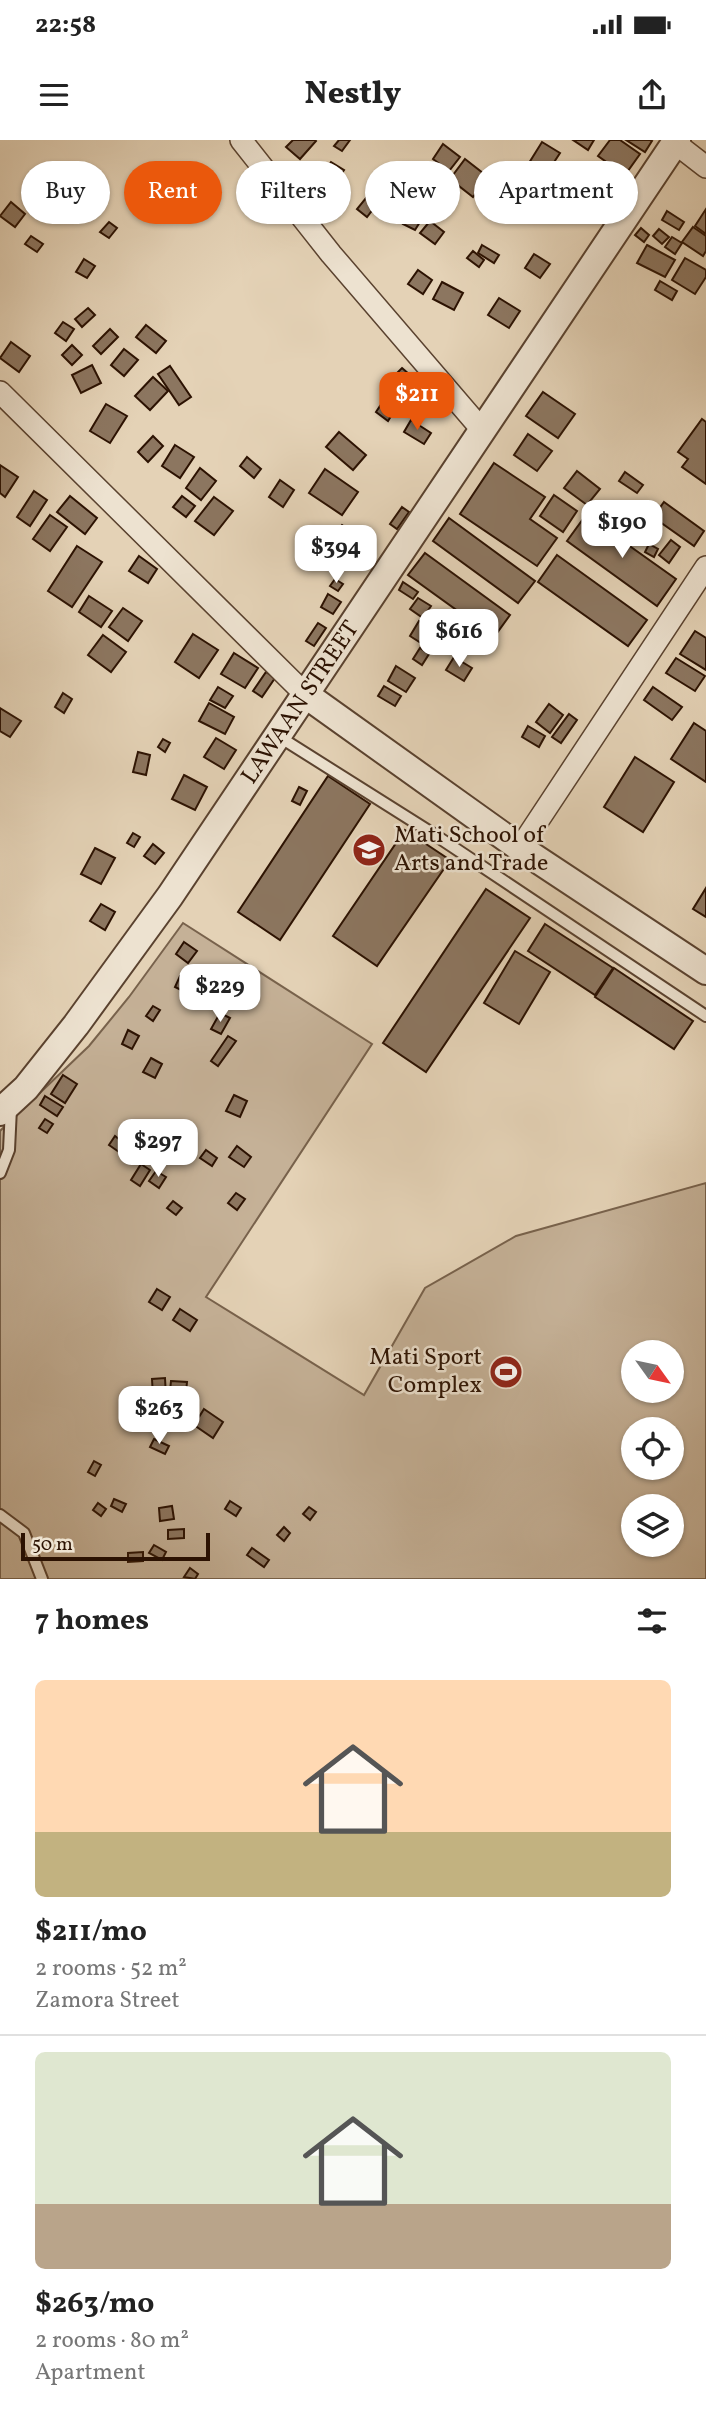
<!DOCTYPE html>
<meta charset="utf-8">
<style>
:root{--surface:#fff;--page:#f2f2f2;--text:#222;--muted:#767676;--line:#e0e0e0;--accent:#ea580c}
body{margin:0;font-family:Vollkorn,serif;background:var(--page);color:var(--text);height:100vh;display:flex;flex-direction:column;font-size:26px;white-space:nowrap}
*{box-sizing:border-box;margin:0}
p{font-size:23px;color:var(--muted)}
.icon{flex:none;width:38px;height:38px;fill:none;stroke:currentColor;stroke-width:2;stroke-linecap:round;stroke-linejoin:round}
.map{position:relative;height:1439px;overflow:hidden}
.drawer{display:flex;flex-direction:column;background:var(--surface);flex:1}
.drawer>*{flex:none}
.guide{position:absolute;left:21px;top:21px;width:665px;height:63px;display:flex;gap:14px}
.needle{width:46px;rotate:123deg}
.fabs{position:absolute;left:621px;top:1200px;display:grid;gap:14px}
.fabs a{display:grid;place-items:center;width:63px;height:63px;border-radius:50%;background:var(--surface);box-shadow:0 2px 5px #0004;font-size:35px}
.scale{position:absolute;left:21px;bottom:18px;width:189px;box-sizing:border-box;padding-left:7px;border:4px solid #2c1202;border-top:0;font-size:19px;line-height:24px;white-space:nowrap;color:#2c1202;-webkit-text-stroke:5px #ede2d0;paint-order:stroke}
.price{position:absolute;translate:-50% -60px;padding:0 16px;border-radius:14px;background:#fff;color:#222;font-size:23px;line-height:46px;filter:drop-shadow(0 2px 4px #0008)}
.price::after{content:'';position:absolute;left:50%;top:42px;width:21px;height:16px;margin-left:-10px;background:inherit;clip-path:polygon(0 0,100% 0,50% 100%)}
.price.current{background:var(--accent);color:#fff}
ul{padding:0;list-style:none}
li{display:grid;align-content:center;gap:14px;height:371px;padding:0 35px}
li+li{border-top:2px solid var(--line)}
li span{display:grid;place-items:center;height:217px;border-radius:10px;color:#555}
li>.icon{margin-inline-start:auto}
span .icon{width:126px;height:126px;fill:#fffc;stroke-width:1}
li b{font-size:30px}
h2{display:flex;justify-content:space-between;align-items:center;height:84px;padding:0 35px;font-size:30px}
.pill{padding:0 24px;border-radius:32px;background:var(--surface);box-shadow:0 2px 5px #0004;font-size:24px;line-height:63px}
.pill.current{background:var(--accent);color:#fff}
.status{display:flex;justify-content:space-between;align-items:center;height:49px;padding:0 35px;background:var(--surface);direction:ltr}
.status svg{height:19px;fill:currentColor}
header{display:flex;justify-content:space-between;align-items:center;height:91px;padding:0 35px;background:var(--surface);font-size:32px;font-weight:800}
.map>svg:first-child{display:block}
.green{fill:#c5b197;stroke:#78624c;stroke-width:2;fill-rule:evenodd}
.building{fill:#8c7660;stroke:#2c1202;stroke-width:2}
.lines{fill:none;stroke-linecap:round;stroke-linejoin:round}
.service-casing{stroke:#5a422f;stroke-width:14}
.minor-casing{stroke:#5a422f;stroke-width:24}
.tertiary-casing{stroke:#5a422f;stroke-width:30}
.service{stroke:#ede2d0;stroke-width:10}
.minor{stroke:#ede2d0;stroke-width:21}
.tertiary{stroke:#ede2d0;stroke-width:26}
.labels{text-anchor:middle;dominant-baseline:central;stroke-width:5;stroke-linejoin:round;paint-order:stroke}
.street-label{font-size:24px;fill:#2c1202;stroke:#ede2d0}
.poi-label{font-size:24px;fill:#2c1202;stroke:#ede2d0;text-anchor:start}
</style>
<div class="status"><b>22:58</b><svg viewBox="0 0 49 12"><path d="M0 12V9h3v3zM5 12V6h3v6zM10 12V3h3v9zM15 12V0h3v12zM26 1h20v11H26zM47 4h2v5h-2z"/></svg></div>
<header><svg class="icon" aria-label="menu" viewBox="0 0 24 24"><path d="M4 6h16M4 12h16M4 18h16"/></svg>Nestly<svg class="icon" aria-label="share" viewBox="0 0 24 24"><path d="M12 15V3M7 8l5-5 5 5M5 13v7h14v-7"/></svg></header>
<div class="map">
<svg width="706" height="1439" viewBox="0 0 706 1439">
<rect width="100%" height="100%" fill="#e4d2b6"/>
<filter id="stains"><feTurbulence type="fractalNoise" baseFrequency=".00286" numOctaves="4"/><feColorMatrix values="0 0 0 0 .2 0 0 0 0 .09 0 0 0 0 .02 0 0 0 .5 -.17"/></filter>
<radialGradient id="worn" r=".72"><stop offset=".6" stop-color="#630" stop-opacity="0"/><stop offset="1" stop-color="#630" stop-opacity=".3"/></radialGradient>
<path class="green" d="M 183,783 L 372,904 L 206,1157 L 364,1255 L 425,1148 L 516,1096 L 706,1043 L 706,1439 L 0,1439 L 0,991 L 89,906 L 129,857 ZM 634,1213 L 672,1213 L 672,1251 L 634,1251 ZM 634,1290 L 672,1290 L 672,1328 L 634,1328 ZM 634,1367 L 672,1367 L 672,1405 L 634,1405 Z"/>
<g class="building">
<path d="M 293,0 L 315,0 L 316,1 L 300,19 L 286,7 Z"/>
<path d="M 339,0 L 350,0 L 342,11 L 334,6 Z"/>
<path d="M 573,0 L 594,0 L 588,10 Z"/>
<path d="M 610,0 L 620,0 L 640,14 L 625,35 L 598,16 Z"/>
<path d="M 626,0 L 650,0 L 652,1 L 645,12 Z"/>
<path d="M 542,2 L 560,13 L 547,33 L 529,23 Z"/>
<path d="M 443,4 L 460,17 L 449,31 L 433,19 Z"/>
<path d="M 465,19 L 488,37 L 473,57 L 450,39 Z"/>
<path d="M 331,22 L 344,30 L 333,46 L 321,37 Z"/>
<path d="M 592,26 L 625,48 L 606,76 L 573,54 Z"/>
<path d="M 421,28 L 455,51 L 443,67 L 410,44 Z"/>
<path d="M 370,53 L 380,60 L 367,77 L 357,69 Z"/>
<path d="M 11,62 L 25,74 L 15,87 L 0,76 Z"/>
<path d="M 706,69 L 706,94 L 695,86 Z"/>
<path d="M 411,70 L 423,77 L 415,90 L 403,84 Z"/>
<path d="M 667,71 L 684,82 L 679,90 L 662,80 Z"/>
<path d="M 430,81 L 444,92 L 435,104 L 420,93 Z"/>
<path d="M 109,82 L 117,88 L 109,98 L 100,92 Z"/>
<path d="M 693,87 L 706,96 L 706,111 L 703,116 L 682,102 Z"/>
<path d="M 641,88 L 649,95 L 644,102 L 635,95 Z"/>
<path d="M 659,89 L 669,97 L 662,104 L 653,96 Z"/>
<path d="M 31,96 L 43,104 L 37,112 L 25,104 Z"/>
<path d="M 672,97 L 682,103 L 675,114 L 665,107 Z"/>
<path d="M 482,105 L 499,115 L 494,123 L 478,113 Z"/>
<path d="M 647,105 L 675,120 L 665,137 L 637,123 Z"/>
<path d="M 473,111 L 484,120 L 479,127 L 467,118 Z"/>
<path d="M 534,114 L 550,124 L 540,138 L 525,128 Z"/>
<path d="M 685,118 L 706,130 L 706,137 L 695,154 L 672,140 Z"/>
<path d="M 84,119 L 95,126 L 87,138 L 76,132 Z"/>
<path d="M 418,130 L 432,140 L 423,154 L 408,144 Z"/>
<path d="M 660,141 L 677,151 L 672,160 L 655,150 Z"/>
<path d="M 442,142 L 463,153 L 454,170 L 433,159 Z"/>
<path d="M 499,158 L 520,171 L 509,188 L 488,175 Z"/>
<path d="M 88,168 L 95,175 L 82,187 L 75,179 Z"/>
<path d="M 63,182 L 74,189 L 66,201 L 55,193 Z"/>
<path d="M 146,185 L 166,201 L 156,213 L 136,197 Z"/>
<path d="M 110,189 L 118,197 L 101,214 L 93,206 Z"/>
<path d="M 11,202 L 30,216 L 19,232 L 0,218 Z"/>
<path d="M 72,205 L 82,215 L 72,225 L 62,215 Z"/>
<path d="M 124,209 L 138,220 L 124,236 L 111,225 Z"/>
<path d="M 92,225 L 101,243 L 81,253 L 72,235 Z"/>
<path d="M 170,226 L 191,257 L 179,265 L 158,234 Z"/>
<path d="M 402,228 L 417,241 L 408,251 L 393,237 Z"/>
<path d="M 153,237 L 168,251 L 150,270 L 135,256 Z"/>
<path d="M 543,252 L 575,274 L 558,298 L 526,276 Z"/>
<path d="M 384,260 L 396,268 L 388,281 L 376,272 Z"/>
<path d="M 106,264 L 127,276 L 110,303 L 90,291 Z"/>
<path d="M 702,279 L 706,282 L 706,344 L 682,327 L 688,319 L 678,312 Z"/>
<path d="M 411,280 L 431,293 L 424,304 L 404,292 Z"/>
<path d="M 339,292 L 366,315 L 353,330 L 326,307 Z"/>
<path d="M 528,294 L 552,311 L 537,331 L 514,315 Z"/>
<path d="M 153,296 L 163,306 L 148,322 L 138,312 Z"/>
<path d="M 175,305 L 194,317 L 180,338 L 162,326 Z"/>
<path d="M 247,317 L 261,329 L 254,338 L 240,326 Z"/>
<path d="M 494,323 L 545,357 L 530,379 L 557,398 L 537,426 L 460,374 Z"/>
<path d="M 0,325 L 18,337 L 5,357 L 0,353 Z"/>
<path d="M 200,328 L 216,341 L 201,360 L 186,348 Z"/>
<path d="M 325,329 L 358,352 L 342,375 L 309,353 Z"/>
<path d="M 577,331 L 600,349 L 587,365 L 564,348 Z"/>
<path d="M 625,332 L 643,345 L 637,353 L 619,341 Z"/>
<path d="M 280,340 L 294,350 L 283,367 L 269,357 Z"/>
<path d="M 34,351 L 47,360 L 30,386 L 17,377 Z"/>
<path d="M 554,355 L 577,371 L 563,392 L 540,376 Z"/>
<path d="M 70,356 L 97,378 L 85,394 L 57,372 Z"/>
<path d="M 182,356 L 195,366 L 186,377 L 173,367 Z"/>
<path d="M 214,357 L 233,371 L 214,395 L 195,381 Z"/>
<path d="M 664,362 L 704,391 L 694,406 L 653,377 Z"/>
<path d="M 402,367 L 409,372 L 397,389 L 390,384 Z"/>
<path d="M 624,371 L 656,391 L 648,403 L 617,383 Z"/>
<path d="M 50,375 L 67,387 L 50,411 L 33,399 Z"/>
<path d="M 586,375 L 676,439 L 657,466 L 567,401 Z"/>
<path d="M 449,378 L 535,441 L 518,463 L 433,401 Z"/>
<path d="M 342,385 L 349,390 L 340,403 L 332,398 Z"/>
<path d="M 671,400 L 680,407 L 669,423 L 659,415 Z"/>
<path d="M 649,404 L 658,409 L 654,417 L 645,412 Z"/>
<path d="M 77,406 L 102,422 L 72,467 L 48,451 Z"/>
<path d="M 425,413 L 510,475 L 494,497 L 408,435 Z"/>
<path d="M 557,415 L 647,480 L 628,506 L 538,442 Z"/>
<path d="M 139,416 L 157,429 L 148,443 L 129,431 Z"/>
<path d="M 335,439 L 343,444 L 338,451 L 330,446 Z"/>
<path d="M 403,442 L 418,452 L 413,459 L 399,450 Z"/>
<path d="M 328,454 L 341,462 L 333,474 L 321,467 Z"/>
<path d="M 89,456 L 112,471 L 101,487 L 79,472 Z"/>
<path d="M 418,458 L 431,466 L 423,478 L 410,469 Z"/>
<path d="M 123,468 L 142,481 L 128,501 L 109,487 Z"/>
<path d="M 419,481 L 441,496 L 432,510 L 410,496 Z"/>
<path d="M 318,483 L 326,488 L 314,506 L 306,501 Z"/>
<path d="M 695,491 L 706,498 L 706,530 L 680,514 Z"/>
<path d="M 193,494 L 218,510 L 199,538 L 175,522 Z"/>
<path d="M 103,495 L 126,512 L 111,532 L 88,515 Z"/>
<path d="M 420,508 L 429,514 L 422,525 L 413,519 Z"/>
<path d="M 234,513 L 258,528 L 245,548 L 221,534 Z"/>
<path d="M 454,517 L 472,528 L 464,541 L 446,530 Z"/>
<path d="M 676,518 L 705,536 L 695,551 L 666,533 Z"/>
<path d="M 396,526 L 415,538 L 406,552 L 388,541 Z"/>
<path d="M 266,532 L 275,538 L 262,557 L 253,551 Z"/>
<path d="M 384,546 L 401,556 L 395,566 L 378,556 Z"/>
<path d="M 218,547 L 233,556 L 225,568 L 210,560 Z"/>
<path d="M 653,547 L 682,567 L 672,580 L 644,560 Z"/>
<path d="M 63,553 L 72,559 L 64,573 L 55,567 Z"/>
<path d="M 209,563 L 234,577 L 225,594 L 199,581 Z"/>
<path d="M 549,564 L 563,575 L 550,593 L 536,582 Z"/>
<path d="M 0,568 L 21,581 L 10,597 L 0,591 Z"/>
<path d="M 569,574 L 577,580 L 561,603 L 552,597 Z"/>
<path d="M 694,583 L 706,591 L 706,642 L 671,619 Z"/>
<path d="M 528,586 L 545,596 L 539,607 L 522,597 Z"/>
<path d="M 216,598 L 236,610 L 224,629 L 204,617 Z"/>
<path d="M 163,599 L 170,603 L 165,612 L 158,607 Z"/>
<path d="M 138,612 L 150,615 L 146,635 L 133,632 Z"/>
<path d="M 635,617 L 674,642 L 643,692 L 604,667 Z"/>
<path d="M 184,635 L 207,647 L 195,670 L 172,659 Z"/>
<path d="M 328,636 L 370,664 L 280,800 L 238,772 Z"/>
<path d="M 299,647 L 307,651 L 300,665 L 292,661 Z"/>
<path d="M 405,690 L 450,720 L 377,826 L 333,796 Z"/>
<path d="M 133,693 L 140,697 L 134,707 L 127,703 Z"/>
<path d="M 153,704 L 164,713 L 155,724 L 144,716 Z"/>
<path d="M 95,708 L 115,718 L 101,744 L 81,734 Z"/>
<path d="M 706,748 L 706,777 L 693,769 Z"/>
<path d="M 486,749 L 530,778 L 426,932 L 383,903 Z"/>
<path d="M 101,764 L 115,772 L 105,790 L 90,781 Z"/>
<path d="M 545,784 L 613,828 L 595,855 L 528,811 Z"/>
<path d="M 184,802 L 197,811 L 188,823 L 176,814 Z"/>
<path d="M 515,811 L 550,832 L 519,884 L 484,863 Z"/>
<path d="M 614,828 L 693,881 L 674,909 L 595,857 Z"/>
<path d="M 180,836 L 193,842 L 187,853 L 175,847 Z"/>
<path d="M 153,866 L 160,870 L 153,881 L 146,876 Z"/>
<path d="M 220,873 L 230,878 L 221,894 L 211,889 Z"/>
<path d="M 128,890 L 139,896 L 132,909 L 122,904 Z"/>
<path d="M 228,896 L 236,901 L 218,926 L 211,921 Z"/>
<path d="M 151,918 L 162,924 L 155,938 L 143,932 Z"/>
<path d="M 63,935 L 77,944 L 65,963 L 51,954 Z"/>
<path d="M 234,955 L 247,961 L 240,977 L 226,971 Z"/>
<path d="M 45,956 L 63,967 L 57,976 L 40,965 Z"/>
<path d="M 45,979 L 53,984 L 47,993 L 39,988 Z"/>
<path d="M 115,996 L 125,1004 L 119,1012 L 109,1005 Z"/>
<path d="M 237,1006 L 251,1017 L 244,1027 L 229,1017 Z"/>
<path d="M 206,1010 L 217,1018 L 212,1026 L 200,1018 Z"/>
<path d="M 141,1024 L 150,1030 L 140,1046 L 131,1040 Z"/>
<path d="M 156,1031 L 166,1037 L 159,1048 L 149,1041 Z"/>
<path d="M 236,1053 L 245,1059 L 237,1070 L 228,1063 Z"/>
<path d="M 173,1061 L 182,1068 L 176,1075 L 167,1068 Z"/>
<path d="M 157,1149 L 170,1157 L 162,1170 L 149,1162 Z"/>
<path d="M 180,1169 L 197,1180 L 190,1191 L 173,1180 Z"/>
<path d="M 165,1238 L 166,1257 L 153,1257 L 152,1239 Z"/>
<path d="M 171,1241 L 187,1242 L 186,1252 L 170,1251 Z"/>
<path d="M 204,1269 L 223,1282 L 213,1298 L 194,1285 Z"/>
<path d="M 154,1299 L 169,1306 L 165,1314 L 150,1307 Z"/>
<path d="M 94,1321 L 101,1325 L 95,1336 L 88,1332 Z"/>
<path d="M 114,1359 L 126,1364 L 122,1372 L 111,1366 Z"/>
<path d="M 230,1361 L 241,1368 L 236,1376 L 225,1369 Z"/>
<path d="M 98,1363 L 106,1369 L 101,1376 L 93,1370 Z"/>
<path d="M 172,1366 L 174,1379 L 160,1381 L 159,1368 Z"/>
<path d="M 309,1367 L 316,1372 L 310,1380 L 303,1374 Z"/>
<path d="M 284,1387 L 290,1393 L 284,1401 L 277,1395 Z"/>
<path d="M 184,1389 L 184,1398 L 168,1399 L 168,1390 Z"/>
<path d="M 154,1405 L 166,1412 L 162,1420 L 149,1413 Z"/>
<path d="M 252,1408 L 269,1420 L 264,1427 L 247,1415 Z"/>
<path d="M 143,1412 L 143,1421 L 128,1422 L 128,1413 Z"/>
<path d="M 190,1428 L 198,1434 L 195,1439 L 184,1437 Z"/>
</g>
<g class="lines">
<defs>
<g id="service">
<path d="M 278,596 L 435,695 L 706,876"/>
<path d="M 0,1033 L 9,1010 L 11,968"/>
<path d="M 0,1375 L 24,1393 L 42,1439"/>
</g>
<g id="minor">
<path d="M 241,0 L 331,114 L 483,291"/>
<path d="M 675,3 L 706,27"/>
<path d="M 0,252 L 306,555"/>
<path d="M 520,708 L 706,427"/>
</g>
<g id="tertiary">
<path d="M 306,555 L 520,708 L 706,831"/>
<path d="M 0,972 L 26,948 L 76,885 L 170,756 L 677,0"/>
</g>
</defs>
<use href="#service" class="service-casing"/>
<use href="#minor" class="minor-casing"/>
<use href="#tertiary" class="tertiary-casing"/>
<use href="#service" class="service"/>
<use href="#minor" class="minor"/>
<use href="#tertiary" class="tertiary"/>
</g>
<defs>
<symbol id="school-disc" viewBox="-11 -11 22 22"><circle r="9.5" fill="#8f2418" stroke="#ede2d0"/><path d="M0-5L7-2L0 1L-7-2ZM-4 1L0 2.5L4 1V4Q0 6-4 4Z" fill="#fff"/></symbol>
<symbol id="stadium-disc" viewBox="-11 -11 22 22"><circle r="9.5" fill="#8f2418" stroke="#ede2d0"/><path d="M0-5a6.5 5 0 1 0 0 10a6.5 5 0 1 0 0-10ZM-3.5-1.8h7v3.6h-7Z" fill="#fff"/></symbol>
</defs>
<g fill-rule="evenodd">
<use href="#school-disc" x="350" y="691" width="38" height="38"/>
<use href="#stadium-disc" x="487" y="1213" width="38" height="38"/>
</g>
<g class="labels">
<g class="street-label">
<text transform="translate(301 563) rotate(-56)">LAWAAN STREET</text>
</g>
<g class="poi-label">
<text x="394" y="696">Mati School of<tspan x="394" dy="28">Arts and Trade</tspan></text>
<text x="482" y="1218" text-anchor="end">Mati Sport<tspan x="482" dy="28">Complex</tspan></text>
</g>
</g>
<rect width="100%" height="100%" filter="url(#stains)"/>
<rect width="100%" height="100%" fill="url(#worn)"/>
</svg>
<div class="fabs">
<a><svg class="needle" viewBox="-14 -14 28 28"><path d="M0-13l5 13h-10z" fill="#e53935"/><path d="M0 13l5-13h-10z" fill="#767676"/></svg></a>
<a><svg class="icon" aria-label="locate" viewBox="0 0 24 24"><circle cx="12" cy="12" r="6"/><path d="M12 2v4M12 18v4M2 12h4M18 12h4"/></svg></a>
<a><svg class="icon" aria-label="layers" viewBox="0 0 24 24"><path d="M12 4l9 5-9 5-9-5zM3 14l9 5 9-5"/></svg></a>
</div>
<div class="scale">50 m</div>
<b class="price current" style="left:417px;top:292px">$211</b>
<b class="price" style="left:622px;top:420px">$190</b>
<b class="price" style="left:336px;top:445px">$394</b>
<b class="price" style="left:459px;top:529px">$616</b>
<b class="price" style="left:220px;top:884px">$229</b>
<b class="price" style="left:158px;top:1039px">$297</b>
<b class="price" style="left:159px;top:1306px">$263</b>
<div class="guide">
<a class="pill">Buy</a>
<a class="pill current">Rent</a>
<a class="pill">Filters</a>
<a class="pill">New</a>
<a class="pill">Apartment</a>
</div>
</div>
<section class="drawer">
<h2>7 homes<svg class="icon" aria-label="filters" viewBox="0 0 24 24"><path d="M4 7h16M4 17h16"/><circle cx="9" cy="7" r="2"/><circle cx="15" cy="17" r="2"/></svg></h2>
<ul>
<li><span style="background:linear-gradient(#ffd9b3 70%,#c2b280 0)"><svg class="icon" aria-label="home" viewBox="0 0 24 24"><path d="M3 11l9-7 9 7M6 9v11h12V9"/></svg></span><div><b>$211/mo</b><p>2 rooms · 52 m²</p><p>Zamora Street</p></div></li>
<li><span style="background:linear-gradient(#dfe7d0 70%,#b9a48a 0)"><svg class="icon" aria-label="home" viewBox="0 0 24 24"><path d="M3 11l9-7 9 7M6 9v11h12V9"/></svg></span><div><b>$263/mo</b><p>2 rooms · 80 m²</p><p>Apartment</p></div></li>
</ul>
</section>
